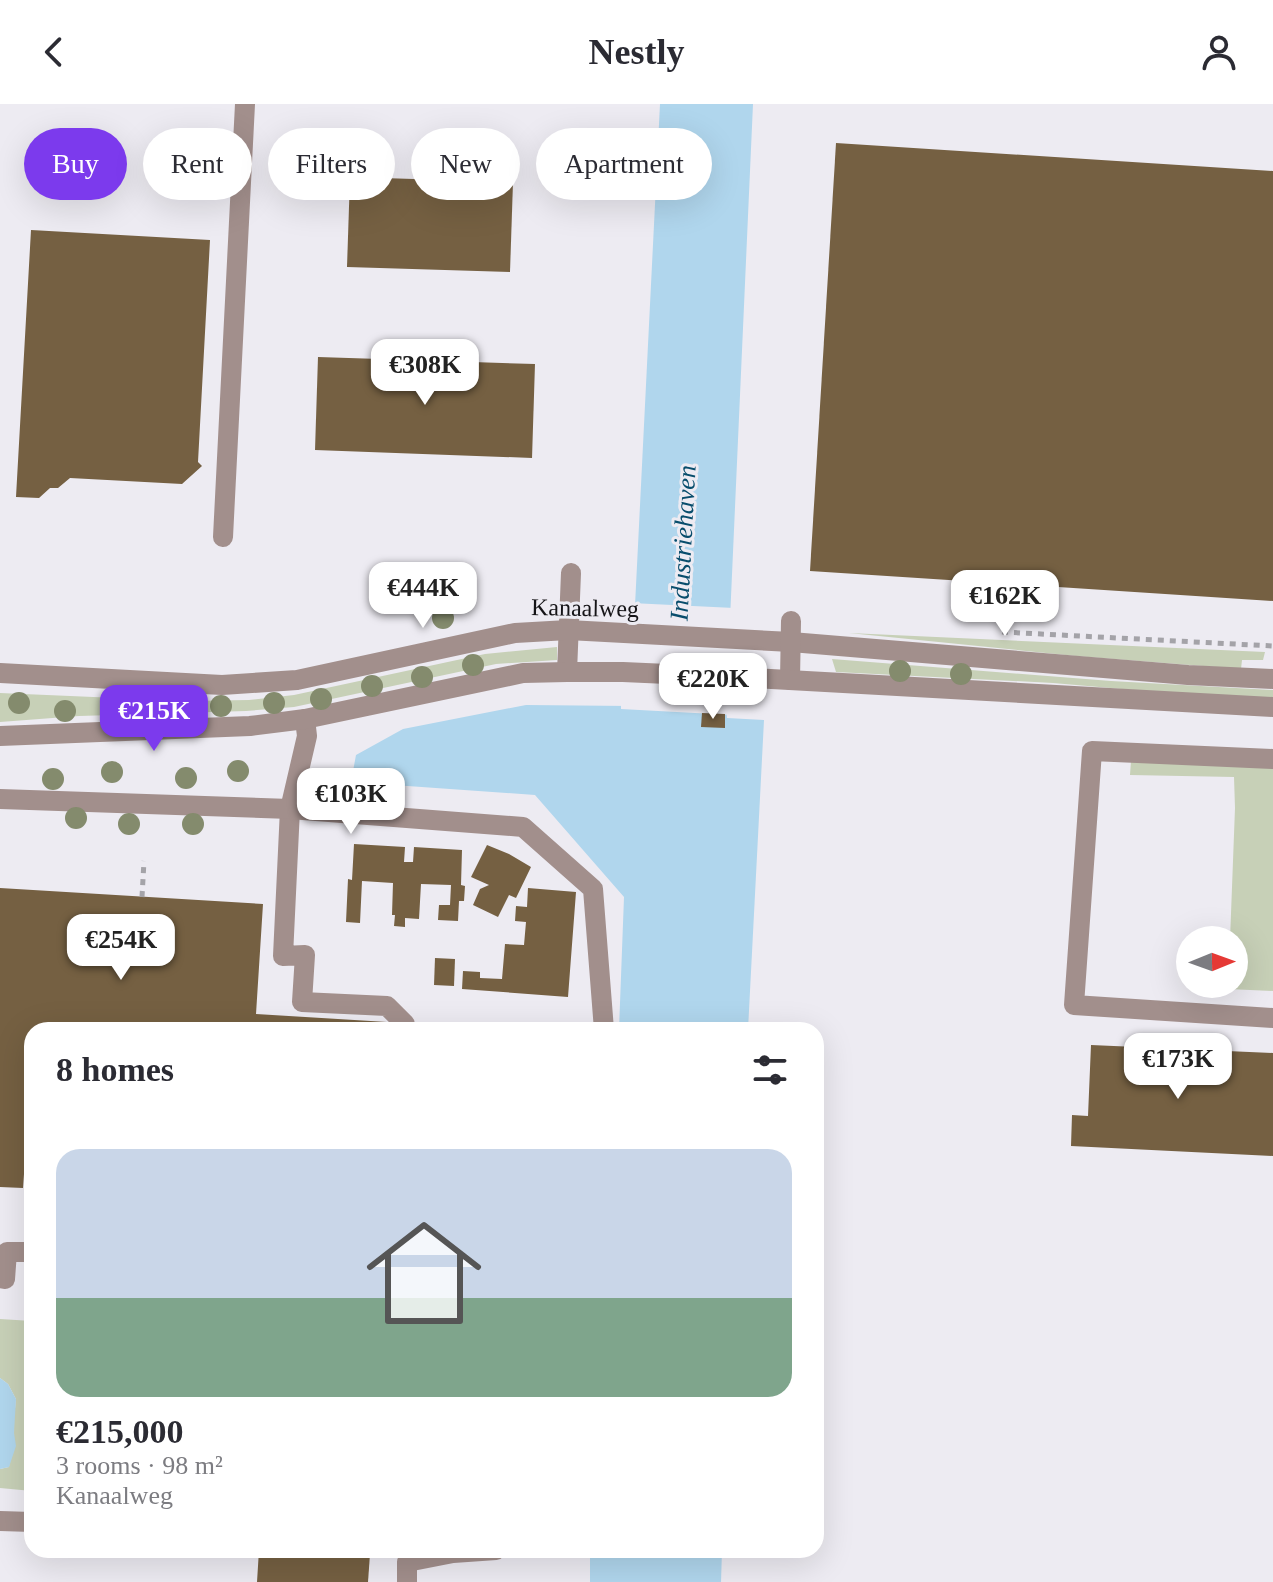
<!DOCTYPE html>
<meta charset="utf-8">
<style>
:root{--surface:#fff;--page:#f2f2f3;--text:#2b2b33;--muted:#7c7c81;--line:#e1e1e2;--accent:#7c3aed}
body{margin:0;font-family:Georgia,serif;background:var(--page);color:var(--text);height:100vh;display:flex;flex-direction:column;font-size:30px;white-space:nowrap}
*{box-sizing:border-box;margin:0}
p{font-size:26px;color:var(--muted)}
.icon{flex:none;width:44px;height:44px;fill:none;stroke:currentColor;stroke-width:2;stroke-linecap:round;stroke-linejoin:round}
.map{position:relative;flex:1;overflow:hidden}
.details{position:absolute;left:24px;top:918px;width:800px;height:536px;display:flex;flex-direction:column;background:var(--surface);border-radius:24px;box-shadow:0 8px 32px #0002}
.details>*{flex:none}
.guide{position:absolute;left:24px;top:24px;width:800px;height:72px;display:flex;gap:16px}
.needle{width:52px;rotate:89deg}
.tools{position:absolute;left:1176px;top:822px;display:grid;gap:16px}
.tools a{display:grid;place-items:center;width:72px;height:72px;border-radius:50%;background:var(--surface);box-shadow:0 8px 32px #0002;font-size:40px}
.price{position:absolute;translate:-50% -68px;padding:0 18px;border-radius:16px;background:#fff;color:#222;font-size:26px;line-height:52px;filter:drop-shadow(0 2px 4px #0008)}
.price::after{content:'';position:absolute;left:50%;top:48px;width:24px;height:18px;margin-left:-12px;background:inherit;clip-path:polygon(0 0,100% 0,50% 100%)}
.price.on{background:var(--accent);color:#fff}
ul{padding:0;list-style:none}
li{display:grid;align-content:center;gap:16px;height:424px;padding:0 32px}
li+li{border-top:2px solid var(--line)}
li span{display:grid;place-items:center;height:248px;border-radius:24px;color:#555}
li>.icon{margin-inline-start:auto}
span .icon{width:144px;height:144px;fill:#fffc;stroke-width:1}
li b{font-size:34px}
h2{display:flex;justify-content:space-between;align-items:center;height:96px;padding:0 32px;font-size:34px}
.pill{padding:0 28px;border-radius:36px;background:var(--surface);box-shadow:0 8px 32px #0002;font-size:28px;line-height:72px}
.pill.on{background:var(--accent);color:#fff}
header{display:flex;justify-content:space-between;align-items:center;height:104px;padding:0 32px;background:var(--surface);font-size:36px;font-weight:700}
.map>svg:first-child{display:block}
.green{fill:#c7d0b7}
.water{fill:#b0d6ed}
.pier{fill:#edebf2}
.building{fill:#756042}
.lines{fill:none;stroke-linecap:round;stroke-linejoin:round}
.path{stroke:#a4a3a8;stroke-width:5;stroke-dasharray:6 6;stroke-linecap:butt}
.minor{stroke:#a28f8c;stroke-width:20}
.tree{fill:#848b6d}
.labels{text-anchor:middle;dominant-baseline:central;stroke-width:6;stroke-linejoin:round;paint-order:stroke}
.street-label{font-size:24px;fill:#151417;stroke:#edebf2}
.water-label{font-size:26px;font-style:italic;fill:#084d6c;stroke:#edebf2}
</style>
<header><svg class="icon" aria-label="back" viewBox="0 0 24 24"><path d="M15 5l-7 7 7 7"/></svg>Nestly<svg class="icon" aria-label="person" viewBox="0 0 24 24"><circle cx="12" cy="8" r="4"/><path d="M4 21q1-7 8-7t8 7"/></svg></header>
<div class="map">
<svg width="1273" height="1478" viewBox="0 0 1273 1478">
<rect width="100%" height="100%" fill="#edebf2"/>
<g class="green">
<path d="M 849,529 L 1265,548 L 1263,556 L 1242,556 L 1241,565 L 1076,552 Z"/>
<path d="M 557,543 L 557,556 L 496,560 L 294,603 L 246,607 L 79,612 L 0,618 L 0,589 L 187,597 L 249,596 L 294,591 L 485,550 Z"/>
<path d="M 832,555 L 1111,577 L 1273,586 L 1273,598 L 1053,579 L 836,568 Z"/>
<path d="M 1131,657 L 1273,663 L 1273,887 L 1228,885 L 1228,880 L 1234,880 L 1234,836 L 1230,836 L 1235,704 L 1234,673 L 1130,671 Z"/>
<path d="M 0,1215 L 32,1217 L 32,1387 L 0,1384 L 0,1365 L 9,1363 L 16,1295 L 8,1280 L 0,1274 Z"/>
</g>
<g class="water">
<path d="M 660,0 L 753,0 L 726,605 L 727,614 L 764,616 L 748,926 L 619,926 L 624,793 L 535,691 L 351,678 L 356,651 L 403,625 L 526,601 L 630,602 Z"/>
<path d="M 0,1274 L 8,1280 L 16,1295 L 14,1329 L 16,1342 L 9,1363 L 0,1365 Z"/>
<path d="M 590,1446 L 722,1446 L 721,1478 L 590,1478 Z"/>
</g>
<path class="pier" d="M 631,499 L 734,504 L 730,606 L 732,611 L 621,605 L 621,598 L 626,598 Z"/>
<g class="building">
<path d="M 836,39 L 1273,67 L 1273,497 L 810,467 Z"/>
<path d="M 350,73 L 513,78 L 510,168 L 347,163 Z"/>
<path d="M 31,126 L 210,136 L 198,358 L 202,362 L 182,380 L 70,374 L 58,384 L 50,384 L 39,394 L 16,393 Z"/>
<path d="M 318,253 L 535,260 L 532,354 L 315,346 Z"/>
<path d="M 702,609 L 725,610 L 725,624 L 701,623 Z"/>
<path d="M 354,740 L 405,743 L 404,758 L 413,758 L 414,743 L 462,746 L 461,781 L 465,782 L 464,797 L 459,797 L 458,817 L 438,816 L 439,801 L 450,801 L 451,781 L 421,780 L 419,815 L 405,814 L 405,823 L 394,822 L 395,811 L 392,811 L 393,779 L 362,777 L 360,819 L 346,818 L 348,775 L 352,776 Z"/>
<path d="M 487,741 L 509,750 L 531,763 L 516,794 L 509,791 L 498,813 L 473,801 L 480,785 L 489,781 L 471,773 Z"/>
<path d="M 0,784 L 263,800 L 256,910 L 387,918 L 387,926 L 32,926 L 32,1056 L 25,1056 L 23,1084 L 0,1083 Z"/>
<path d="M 528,784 L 576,788 L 568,893 L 462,885 L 463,867 L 480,868 L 480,874 L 502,875 L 505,840 L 524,841 L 526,818 L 515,817 L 516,802 L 527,803 Z"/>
<path d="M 435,854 L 455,855 L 454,882 L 434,881 Z"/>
<path d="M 1091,941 L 1273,949 L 1273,1052 L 1071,1042 L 1072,1011 L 1088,1012 Z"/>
<path d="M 259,1446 L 370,1450 L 368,1478 L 257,1478 Z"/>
</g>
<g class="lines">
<g class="path">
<path d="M 1002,528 L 1273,542"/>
<path d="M 142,793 L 144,757"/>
</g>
<g class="minor">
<path d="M 223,433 L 245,0"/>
<path d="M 567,568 L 571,469"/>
<path d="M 0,569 L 222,581 L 297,576 L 515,529 L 568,526 L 791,538 L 1188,571 L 1273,575"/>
<path d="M 790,576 L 791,517"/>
<path d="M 305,615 L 307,632 L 290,705 L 283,852 L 305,851 L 302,898 L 387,902 L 405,920 L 405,926"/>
<path d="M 0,632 L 250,622 L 305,615 L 523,569 L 567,568 L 623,568 L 734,573 L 1273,603"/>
<path d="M 1273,655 L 1092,647 L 1074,901 L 1273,914"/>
<path d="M 0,695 L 290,705 L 523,723 L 593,785 L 604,926"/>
<path d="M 0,1174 L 5,1175 L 7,1148 L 32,1148"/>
<path d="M 0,1417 L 32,1418"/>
<path d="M 407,1478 L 407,1458 L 453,1449 L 496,1446"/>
</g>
</g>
<g class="tree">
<circle cx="443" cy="514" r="11"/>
<circle cx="473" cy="561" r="11"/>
<circle cx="900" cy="567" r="11"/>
<circle cx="961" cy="570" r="11"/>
<circle cx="422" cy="573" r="11"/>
<circle cx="372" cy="582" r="11"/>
<circle cx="321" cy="595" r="11"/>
<circle cx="19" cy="599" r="11"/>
<circle cx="274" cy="599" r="11"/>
<circle cx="176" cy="601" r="11"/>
<circle cx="125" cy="602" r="11"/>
<circle cx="221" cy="602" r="11"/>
<circle cx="65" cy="607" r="11"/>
<circle cx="238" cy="667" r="11"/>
<circle cx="112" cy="668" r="11"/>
<circle cx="186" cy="674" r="11"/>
<circle cx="53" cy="675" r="11"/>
<circle cx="76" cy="714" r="11"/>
<circle cx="129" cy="720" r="11"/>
<circle cx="193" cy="720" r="11"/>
</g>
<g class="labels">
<g class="street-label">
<text transform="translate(585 504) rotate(1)">Kanaalweg</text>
</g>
<g class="water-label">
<text transform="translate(683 439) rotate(-87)">Industriehaven</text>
</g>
</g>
</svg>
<div class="tools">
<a><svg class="needle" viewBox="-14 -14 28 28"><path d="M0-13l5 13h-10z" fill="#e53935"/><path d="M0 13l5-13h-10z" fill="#7c7c81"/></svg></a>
</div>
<b class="price" style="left:425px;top:303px">€308K</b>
<b class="price" style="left:423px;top:526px">€444K</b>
<b class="price" style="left:1005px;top:534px">€162K</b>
<b class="price" style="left:713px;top:617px">€220K</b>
<b class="price on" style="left:154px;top:649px">€215K</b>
<b class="price" style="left:351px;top:732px">€103K</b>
<b class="price" style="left:121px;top:878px">€254K</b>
<b class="price" style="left:1178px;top:997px">€173K</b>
<div class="guide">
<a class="pill on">Buy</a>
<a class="pill">Rent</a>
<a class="pill">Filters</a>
<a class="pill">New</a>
<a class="pill">Apartment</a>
</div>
<section class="details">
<h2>8 homes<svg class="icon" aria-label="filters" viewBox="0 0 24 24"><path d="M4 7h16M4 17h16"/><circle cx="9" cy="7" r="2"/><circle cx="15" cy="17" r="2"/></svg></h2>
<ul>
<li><span style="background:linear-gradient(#c9d6e8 60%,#7fa58c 0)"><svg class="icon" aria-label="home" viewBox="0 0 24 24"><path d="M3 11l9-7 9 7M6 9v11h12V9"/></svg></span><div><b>€215,000</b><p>3 rooms · 98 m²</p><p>Kanaalweg</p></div></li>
</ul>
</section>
</div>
